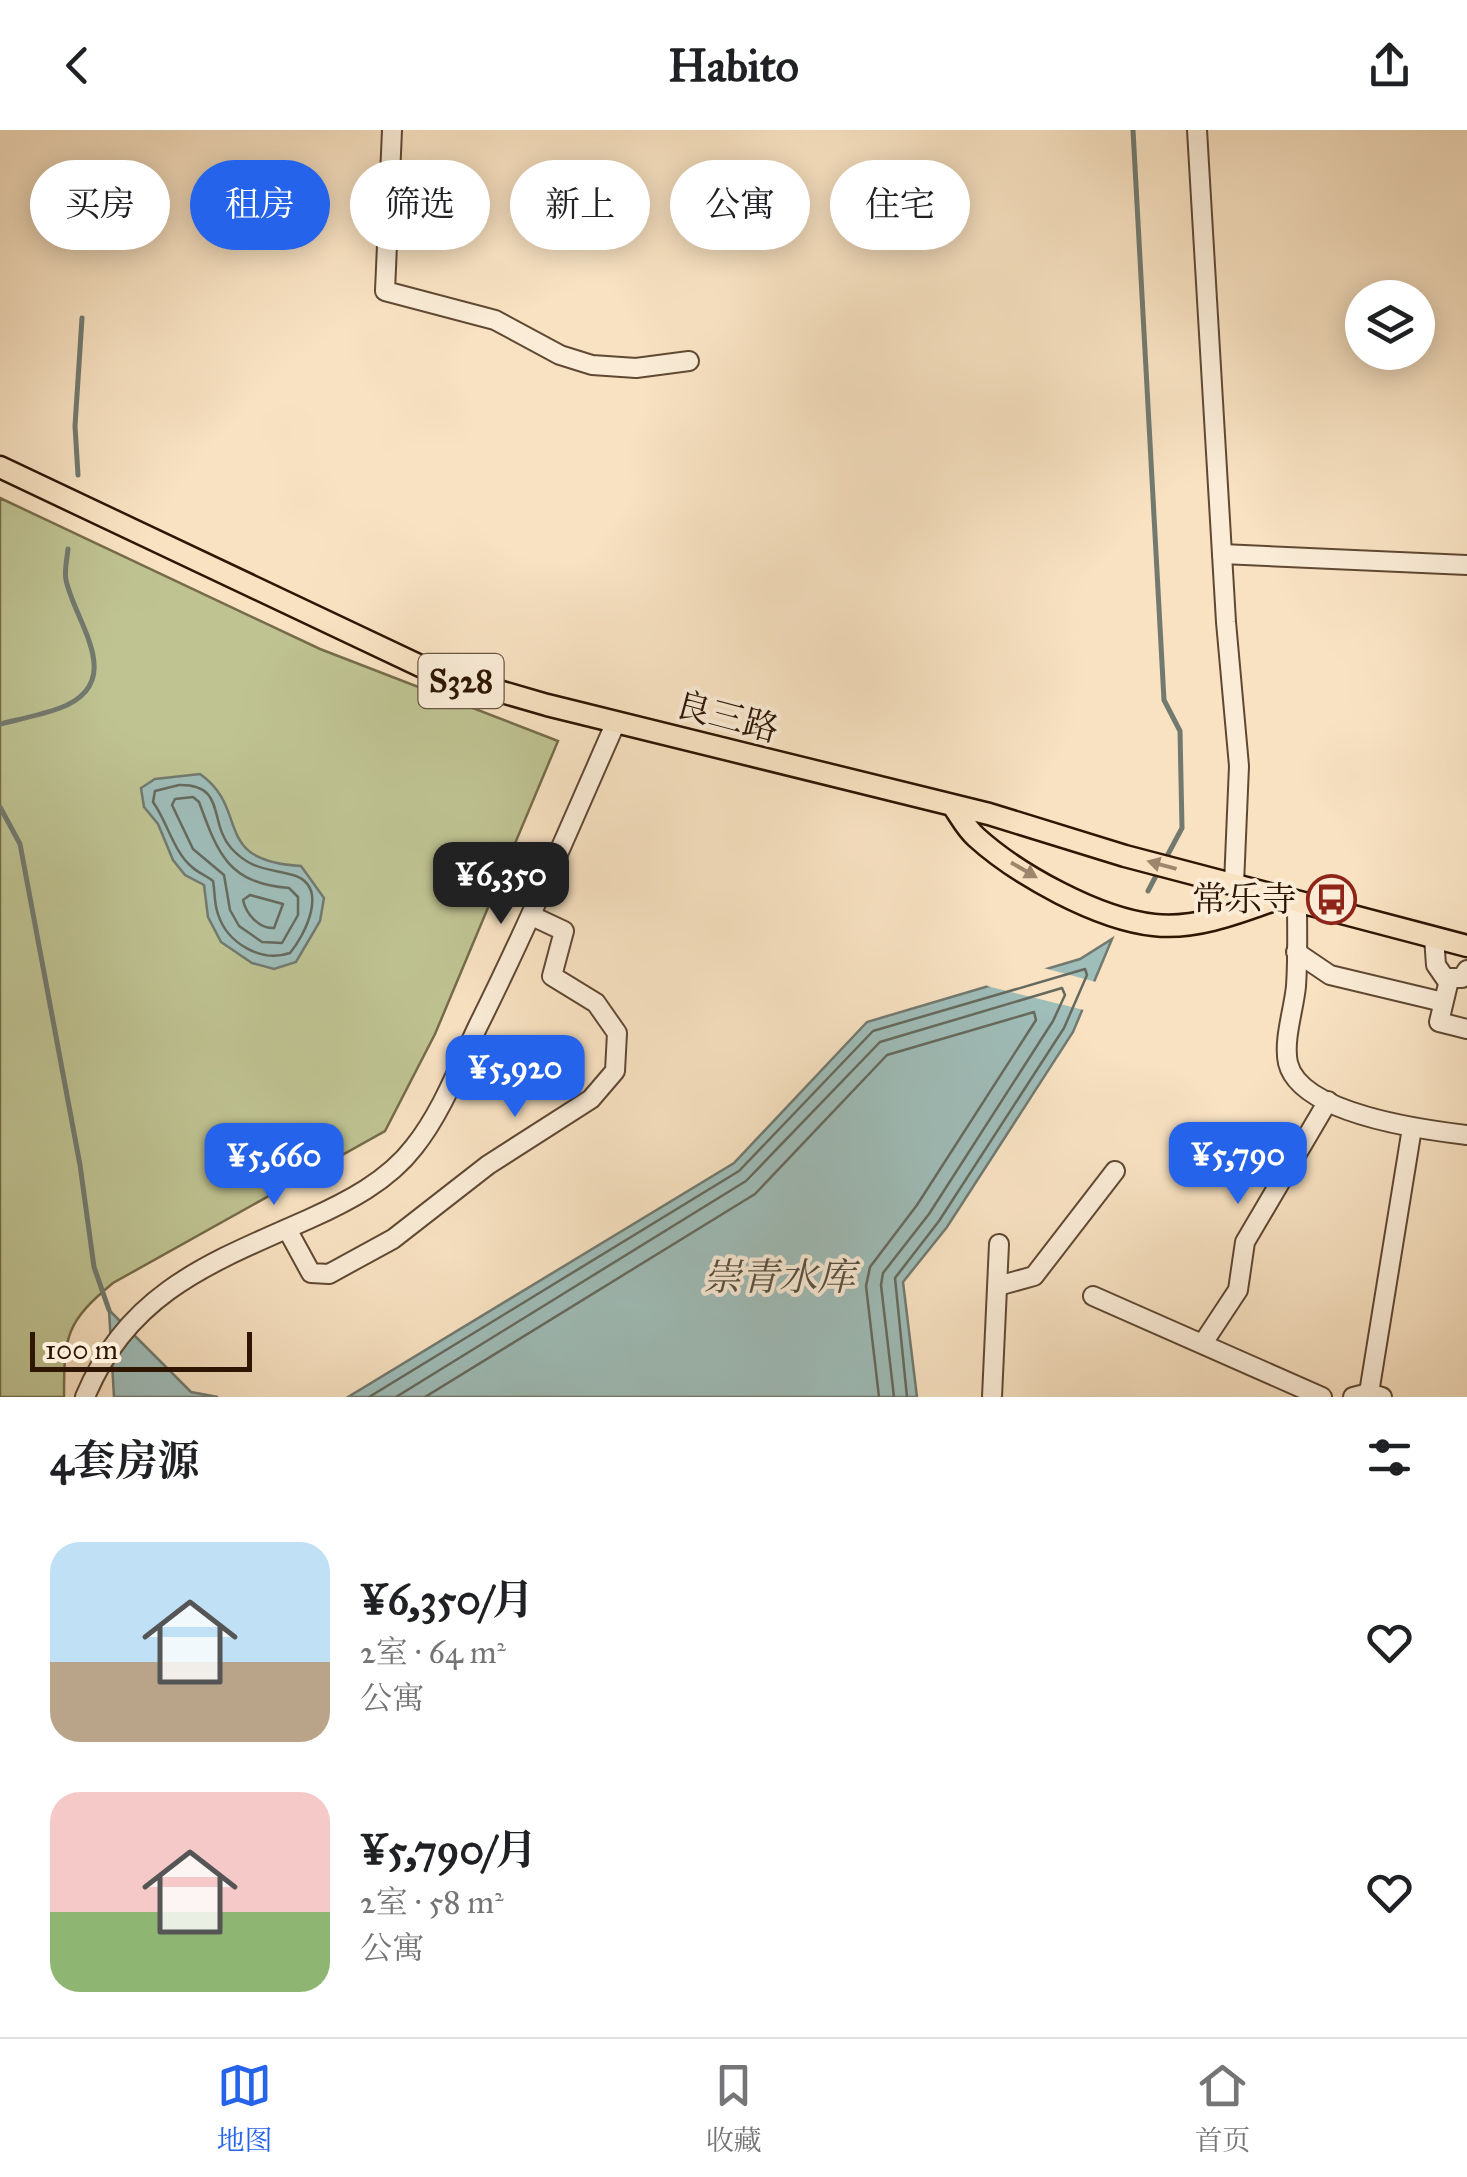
<!DOCTYPE html>
<html lang="zh">
<meta charset="utf-8">
<style>
:root{--surface:#fff;--page:#f6f6f6;--text:#202124;--muted:#757577;--line:#e0e0e0;--accent:#2563eb}
body{margin:0;font-family:"IM FELL Great Primer","Noto Serif SC",serif;background:var(--page);color:var(--text);height:100vh;display:flex;flex-direction:column;font-size:38px;white-space:nowrap}
*{box-sizing:border-box;margin:0}
p{font-size:32px;color:var(--muted)}
.icon{flex:none;width:55px;height:55px;fill:none;stroke:currentColor;stroke-width:2;stroke-linecap:round;stroke-linejoin:round}
.map{position:relative;height:1267px;overflow:hidden}
.sheet{display:flex;flex-direction:column;background:var(--surface);flex:1}
.sheet>*{flex:none}
.top-card{position:absolute;left:30px;top:30px;width:1408px;height:90px;display:flex;gap:20px}
.tools{position:absolute;left:1345px;top:150px;display:grid;gap:20px}
.tools a{display:grid;place-items:center;width:90px;height:90px;border-radius:50%;background:var(--surface);box-shadow:0 5px 25px #0003;font-size:50px}
.scale{position:absolute;left:30px;bottom:25px;width:222px;box-sizing:border-box;padding-left:10px;border:5px solid #2e1603;border-top:0;font-size:28px;line-height:35px;white-space:nowrap;color:#2e1603;-webkit-text-stroke:8px #faecd7;paint-order:stroke}
.price{position:absolute;translate:-50% -85px;padding:0 22px;border-radius:20px;background:var(--accent);color:#fff;font-size:32px;line-height:65px;filter:drop-shadow(0 2px 5px #0008)}
.price::after{content:'';position:absolute;left:50%;top:60px;width:30px;height:22px;margin-left:-15px;background:inherit;clip-path:polygon(0 0,100% 0,50% 100%)}
.price.on{background:#222;color:#fff}
ul{padding:0;list-style:none}
li{display:flex;align-items:center;gap:30px;height:250px;padding:0 50px}
li span{display:grid;place-items:center;flex:none;width:280px;height:200px;border-radius:30px;color:#555}
li>.icon{margin-inline-start:auto}
span .icon{width:120px;height:120px;fill:#fffc;stroke-width:1}
li b{font-size:42px}
h2{display:flex;justify-content:space-between;align-items:center;height:120px;padding:0 50px;font-size:42px}
.chip{padding:0 35px;border-radius:45px;background:var(--surface);box-shadow:0 5px 25px #0003;font-size:35px;line-height:90px}
.chip.on{background:var(--accent);color:#fff}
header{display:flex;justify-content:space-between;align-items:center;height:130px;padding:0 50px;background:var(--surface);font-size:45px;font-weight:800}
.menu{display:flex;justify-content:space-around;align-items:center;height:140px;border-top:2px solid var(--line);background:var(--surface);font-size:28px;color:var(--muted)}
.menu a{display:grid;justify-items:center;gap:5px}
.menu .on{color:var(--accent)}
.map>svg:first-child{display:block}
.green{fill:#bfc392;stroke:#766c4a;stroke-width:2.5}
.water{fill:#9fbdb9;stroke:#727a70;stroke-width:2.5}
.pier{fill:#f8e2c2}
.lines{fill:none;stroke-linecap:round;stroke-linejoin:round}
.shore{stroke:#666a5e;stroke-width:2.5}
.stream{stroke:#727a70;stroke-width:5}
.minor-casing{stroke:#604933;stroke-width:22}
.major-casing{stroke:#2e1603;stroke-width:25}
.minor{stroke:#faecd7;stroke-width:18}
.major{stroke:#f8e2c2;stroke-width:20}
.oneway{fill:#9d866c}
.labels{text-anchor:middle;dominant-baseline:central;stroke-width:8;stroke-linejoin:round;paint-order:stroke}
.shield{fill:#faecd7;stroke:#6b5643;stroke-width:2.5}
.shield-label{font-size:32px;font-weight:bold;fill:#2e1603}
.street-label{font-size:35px;fill:#2e1603;stroke:#faecd7}
.poi-label{font-size:35px;fill:#2e1603;stroke:#faecd7;text-anchor:end}
.water-label{font-size:38px;font-style:italic;fill:#565043;stroke:#faecd7}
</style>
<header><svg class="icon" aria-label="back" viewBox="0 0 24 24"><path d="M15 5l-7 7 7 7"/></svg>Habito<svg class="icon" aria-label="share" viewBox="0 0 24 24"><path d="M12 15V3M7 8l5-5 5 5M5 13v7h14v-7"/></svg></header>
<div class="map">
<svg width="1467" height="1267" viewBox="0 0 1467 1267">
<rect width="100%" height="100%" fill="#f8e2c2"/>
<filter id="stains"><feTurbulence type="fractalNoise" baseFrequency=".002" numOctaves="4"/><feColorMatrix values="0 0 0 0 .2 0 0 0 0 .09 0 0 0 0 .02 0 0 0 .5 -.17"/></filter>
<radialGradient id="worn" r=".72"><stop offset=".6" stop-color="#630" stop-opacity="0"/><stop offset="1" stop-color="#630" stop-opacity=".3"/></radialGradient>
<path class="green" d="M 0,368 L 320,519 L 558,611 L 435,904 L 385,1001 L 113,1153 C 66,1192 64,1205 64,1267 L 0,1267 Z"/>
<g class="water">
<path d="M 200,644 C 251,680 210,731 301,736 L 324,768 L 320,791 L 296,832 L 274,839 L 252,833 L 221,812 L 208,787 L 204,755 L 185,745 L 173,730 L 158,694 L 144,677 L 141,658 L 155,649 Z"/>
<path d="M 1112,809 L 1073,902 L 947,1097 L 903,1152 L 917,1267 L 348,1267 L 734,1033 L 867,892 L 1080,829 Z"/>
<path d="M 109,1180 L 191,1262 L 218,1267 L 114,1267 Z"/>
</g>
<path class="pier" d="M 1036,836 L 1100,853 L 1088,881 L 987,856 L 989,850 Z"/>
<g class="lines">
<g class="shore">
<path d="M 179,655 C 227,654 208,692 231,718 C 251,740 267,738 293,745 C 330,756 305,805 290,823 C 261,833 227,813 218,784 C 214,774 215,761 213,751 C 206,745 198,743 192,737 C 174,723 167,691 153,672 L 155,661 Z"/>
<path d="M 193,667 L 199,672 C 218,724 228,753 289,758 L 298,767 L 298,785 L 282,813 L 262,812 L 239,796 L 230,780 L 224,745 L 193,719 L 172,675 L 175,669 Z"/>
<path d="M 250,765 L 283,774 L 274,798 C 259,799 246,784 243,770 Z"/>
<path d="M 369,1267 L 739,1041 L 873,901 L 1085,839 L 1087,845 L 1064,898 L 939,1091 L 895,1148 L 907,1267"/>
<path d="M 396,1267 L 746,1051 L 880,912 L 1062,858 L 1065,865 L 1053,891 L 929,1084 L 883,1143 L 881,1155 L 894,1267"/>
<path d="M 425,1267 L 755,1064 L 887,925 L 1034,882 L 1036,890 L 917,1075 L 870,1137 L 866,1156 L 879,1267"/>
</g>
<g class="stream">
<path d="M 1133,0 L 1164,570 L 1180,601 L 1182,698 L 1166,728"/>
<path d="M 78,345 L 75,296 L 82,188"/>
<path d="M 0,594 C 20,589 41,585 60,578 C 128,552 75,493 66,450 C 64,441 67,429 68,419"/>
<path d="M 0,677 L 20,714 L 80,1035 L 94,1137 L 109,1180"/>
<path d="M 1148,761 L 1158,742"/>
</g>
<defs>
<g id="minor">
<path d="M 392,0 L 385,161 L 495,190 L 560,225 L 592,235 L 636,238 L 689,231"/>
<path d="M 1197,0 L 1226,492 L 1239,636 L 1234,754"/>
<path d="M 1222,424 L 1467,435"/>
<path d="M 1297,771 C 1297,799 1298,828 1296,856 C 1294,879 1283,910 1288,933 C 1300,984 1424,1000 1467,1005"/>
<path d="M 1434,807 L 1436,835 L 1445,848 L 1462,848 L 1467,840"/>
<path d="M 1296,822 L 1330,845 L 1443,872"/>
<path d="M 1449,850 L 1439,892 L 1467,899"/>
<path d="M 287,1099 L 311,1143 L 329,1144 L 393,1109 L 488,1035 L 591,969 L 615,941 L 617,903 L 596,873 L 552,846 L 564,801 L 532,786"/>
<path d="M 998,1156 L 1034,1146 L 1115,1041"/>
<path d="M 1093,1166 L 1322,1267"/>
<path d="M 1203,1213 L 1238,1160 L 1245,1112 L 1328,971"/>
<path d="M 1369,1263 L 1412,998"/>
<path d="M 85,1267 C 128,1162 212,1132 309,1089 C 347,1072 388,1051 414,1017 C 442,982 459,936 478,896 C 528,796 571,694 616,592"/>
<path d="M 992,1267 L 999,1114"/>
<path d="M 1353,1267 L 1369,1263 L 1382,1267"/>
</g>
<g id="major">
<path d="M 0,337 L 433,542 L 547,575 L 989,684 L 1125,726 L 1467,816"/>
<path d="M 953,676 C 960,686 966,698 976,707 C 1018,745 1098,789 1154,795 C 1197,800 1243,781 1282,767"/>
</g>
</defs>
<use href="#minor" class="minor-casing"/>
<use href="#major" class="major-casing"/>
<use href="#minor" class="minor"/>
<use href="#major" class="major"/>
</g>
<defs><path id="oneway-solid" d="M-6-.8H1V-3.2L6.5 0L1 3.2V.8H-6Z" transform="scale(2.5)"/></defs>
<g class="oneway">
<use href="#oneway-solid" transform="translate(1162 735) rotate(-165)"/>
<use href="#oneway-solid" transform="translate(1024 740) rotate(30)"/>
</g>
<defs>
<symbol id="bus-ring" viewBox="-11 -11 22 22"><circle r="9.5" fill="#faecd7" stroke="#8f2418" stroke-width="1.5"/><path d="M-5-6H5V4H4V6H2V4H-2V6H-4V4H-5ZM-3.5-4V0h7V-4ZM-3.5 1.2v1.5H-2V1.2ZM2 1.2v1.5H3.5V1.2Z" fill="#8f2418"/></symbol>
</defs>
<g fill-rule="evenodd">
<use href="#bus-ring" x="1304" y="742" width="55" height="55"/>
</g>
<g class="labels">
<rect class="shield" x="418.5" y="524" width="85" height="54" rx="8"/>
<g class="shield-label">
<text x="461" y="551">S328</text>
</g>
<g class="street-label">
<text transform="translate(727 587) rotate(15)">良三路</text>
</g>
<g class="poi-label">
<text x="1297" y="769">常乐寺</text>
</g>
<g class="water-label">
<text x="779" y="1147">崇青水库</text>
</g>
</g>
<rect width="100%" height="100%" filter="url(#stains)"/>
<rect width="100%" height="100%" fill="url(#worn)"/>
</svg>
<div class="tools">
<a><svg class="icon" aria-label="layers" viewBox="0 0 24 24"><path d="M12 4l9 5-9 5-9-5zM3 14l9 5 9-5"/></svg></a>
</div>
<div class="scale">100 m</div>
<b class="price on" style="left:501px;top:797px">¥6,350</b>
<b class="price" style="left:515px;top:990px">¥5,920</b>
<b class="price" style="left:1238px;top:1077px">¥5,790</b>
<b class="price" style="left:274px;top:1078px">¥5,660</b>
<div class="top-card">
<a class="chip">买房</a>
<a class="chip on">租房</a>
<a class="chip">筛选</a>
<a class="chip">新上</a>
<a class="chip">公寓</a>
<a class="chip">住宅</a>
</div>
</div>
<section class="sheet">
<h2>4套房源<svg class="icon" aria-label="filters" viewBox="0 0 24 24"><path d="M4 7h16M4 17h16"/><circle cx="9" cy="7" r="2"/><circle cx="15" cy="17" r="2"/></svg></h2>
<ul>
<li><span style="background:linear-gradient(#bfe0f5 60%,#b9a48a 0)"><svg class="icon" aria-label="home" viewBox="0 0 24 24"><path d="M3 11l9-7 9 7M6 9v11h12V9"/></svg></span><div><b>¥6,350/月</b><p>2室 · 64 m²</p><p>公寓</p></div><svg class="icon" aria-label="heart" viewBox="0 0 24 24"><path d="M12 20l-8-8c-3-5 5-10 8-4 3-6 11-1 8 4z"/></svg></li>
<li><span style="background:linear-gradient(#f6c9c9 60%,#8fb573 0)"><svg class="icon" aria-label="home" viewBox="0 0 24 24"><path d="M3 11l9-7 9 7M6 9v11h12V9"/></svg></span><div><b>¥5,790/月</b><p>2室 · 58 m²</p><p>公寓</p></div><svg class="icon" aria-label="heart" viewBox="0 0 24 24"><path d="M12 20l-8-8c-3-5 5-10 8-4 3-6 11-1 8 4z"/></svg></li>
</ul>
</section>
<nav class="menu">
<a class="on"><svg class="icon" aria-label="map" viewBox="0 0 24 24"><path d="M3 6l6-2 6 2 6-2v14l-6 2-6-2-6 2zM9 4v14M15 6v14"/></svg>地图</a>
<a><svg class="icon" aria-label="saved" viewBox="0 0 24 24"><path d="M7 4h10v16l-5-4-5 4z"/></svg>收藏</a>
<a><svg class="icon" aria-label="home" viewBox="0 0 24 24"><path d="M3 11l9-7 9 7M6 9v11h12V9"/></svg>首页</a>
</nav>
